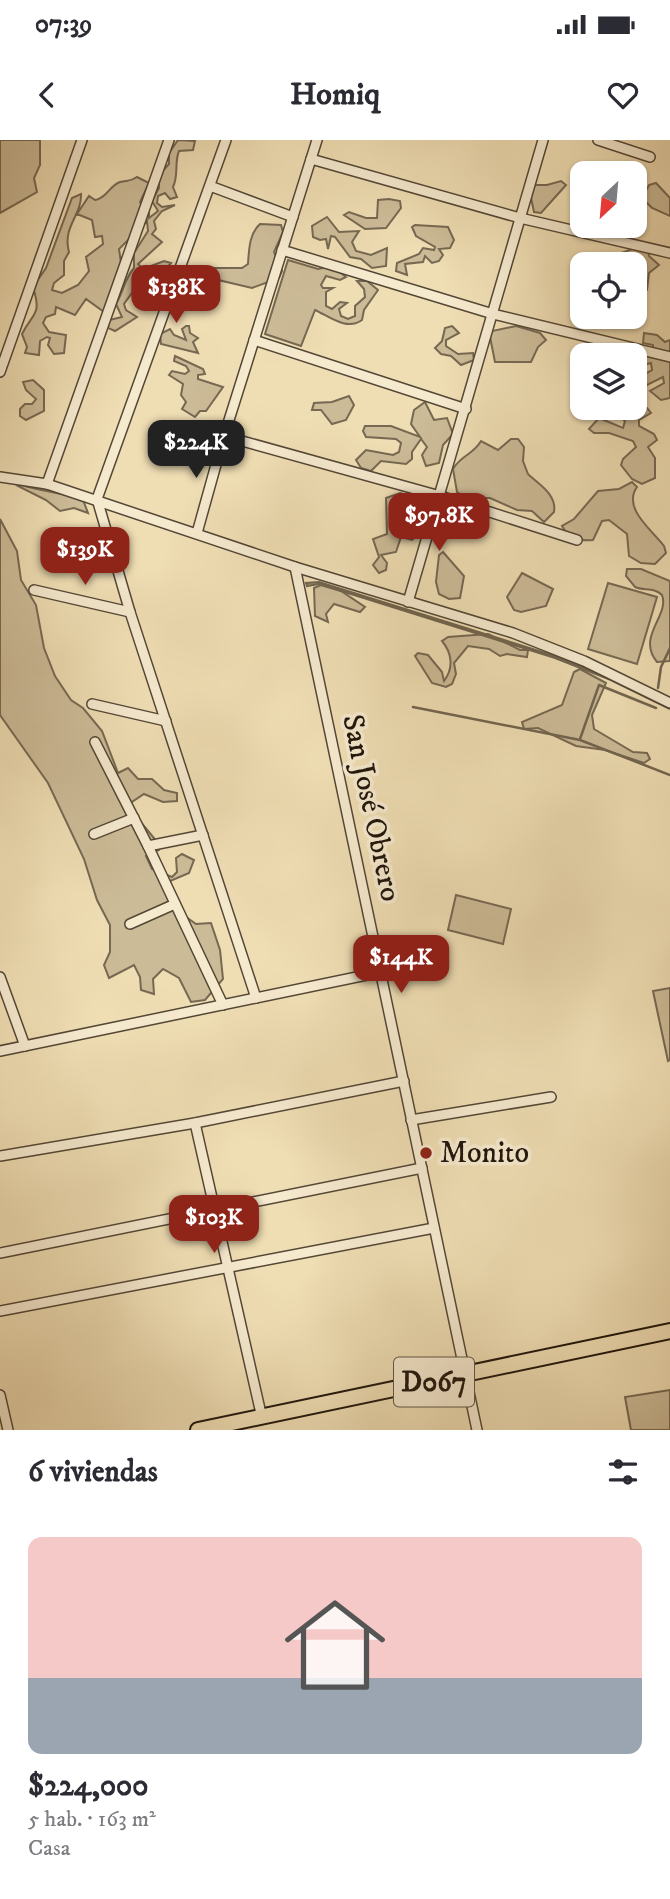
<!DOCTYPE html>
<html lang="es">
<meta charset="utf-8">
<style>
:root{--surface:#fff;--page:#f2f2f3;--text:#2b2b33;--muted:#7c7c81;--line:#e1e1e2;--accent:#8f2418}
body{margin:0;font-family:"IM FELL DW Pica",serif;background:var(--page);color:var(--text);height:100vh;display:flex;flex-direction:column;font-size:26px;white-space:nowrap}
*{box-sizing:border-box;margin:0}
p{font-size:23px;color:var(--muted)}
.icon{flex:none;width:38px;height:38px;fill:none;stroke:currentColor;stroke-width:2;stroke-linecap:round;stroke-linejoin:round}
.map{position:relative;height:1290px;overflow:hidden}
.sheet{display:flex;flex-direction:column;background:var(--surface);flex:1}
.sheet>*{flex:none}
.needle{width:46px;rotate:206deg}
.buttons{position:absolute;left:570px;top:21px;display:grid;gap:14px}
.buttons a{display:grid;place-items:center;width:77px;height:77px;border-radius:14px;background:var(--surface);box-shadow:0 2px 5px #0004;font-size:35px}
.price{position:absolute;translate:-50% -60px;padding:0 16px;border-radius:14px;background:var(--accent);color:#fff;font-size:23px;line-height:46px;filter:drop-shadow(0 2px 4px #0008)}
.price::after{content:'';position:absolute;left:50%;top:42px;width:21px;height:16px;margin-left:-10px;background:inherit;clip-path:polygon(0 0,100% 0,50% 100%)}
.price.active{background:#222;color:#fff}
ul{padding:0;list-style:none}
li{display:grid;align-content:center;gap:14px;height:371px;padding:0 28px}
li+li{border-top:2px solid var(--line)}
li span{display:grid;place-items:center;height:217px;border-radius:14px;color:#555}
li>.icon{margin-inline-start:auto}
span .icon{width:126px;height:126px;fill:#fffc;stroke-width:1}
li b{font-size:30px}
h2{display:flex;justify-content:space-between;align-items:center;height:84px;padding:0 28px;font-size:30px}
.status{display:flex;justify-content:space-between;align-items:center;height:49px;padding:0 35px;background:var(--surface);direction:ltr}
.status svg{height:19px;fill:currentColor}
header{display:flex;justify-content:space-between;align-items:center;height:91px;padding:0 28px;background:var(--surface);font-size:32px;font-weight:700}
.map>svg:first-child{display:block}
.green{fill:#ccbb97;stroke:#766852;stroke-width:2}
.water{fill:#a8997a;stroke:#71644e;stroke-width:2}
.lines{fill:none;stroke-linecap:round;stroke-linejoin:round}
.stream{stroke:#71644e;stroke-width:2.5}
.street-casing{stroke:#534736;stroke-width:12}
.primary-casing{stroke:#1f150c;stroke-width:18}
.street{stroke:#f5e9ce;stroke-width:9}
.primary{stroke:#efddb3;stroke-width:14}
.poi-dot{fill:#8f2418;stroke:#f5e9ce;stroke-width:2.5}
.labels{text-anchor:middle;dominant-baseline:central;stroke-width:7;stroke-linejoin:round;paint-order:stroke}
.shield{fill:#f5e9ce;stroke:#5f5546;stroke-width:2}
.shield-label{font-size:28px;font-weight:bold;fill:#1f150c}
.street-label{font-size:30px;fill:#1f150c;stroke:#f5e9ce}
.poi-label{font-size:30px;fill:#1f150c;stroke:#f5e9ce;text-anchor:start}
</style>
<div class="status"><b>07:39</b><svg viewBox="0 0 49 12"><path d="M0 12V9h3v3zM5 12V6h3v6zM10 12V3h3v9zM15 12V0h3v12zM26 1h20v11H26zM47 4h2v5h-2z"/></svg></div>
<header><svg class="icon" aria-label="back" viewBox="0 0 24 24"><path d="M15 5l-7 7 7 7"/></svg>Homiq<svg class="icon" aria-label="heart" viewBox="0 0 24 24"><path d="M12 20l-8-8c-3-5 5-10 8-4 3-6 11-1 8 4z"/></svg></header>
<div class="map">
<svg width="670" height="1290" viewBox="0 0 670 1290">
<rect width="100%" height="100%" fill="#efddb3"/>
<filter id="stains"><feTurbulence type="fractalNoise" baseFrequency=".00286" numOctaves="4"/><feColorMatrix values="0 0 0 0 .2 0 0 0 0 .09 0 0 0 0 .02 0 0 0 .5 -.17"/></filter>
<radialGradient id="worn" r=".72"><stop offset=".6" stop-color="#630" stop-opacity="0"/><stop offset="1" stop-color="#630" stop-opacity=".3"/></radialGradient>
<g class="green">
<path d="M 0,0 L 40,0 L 40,25 L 34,38 L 37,52 L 0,73 Z"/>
<path d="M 178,0 L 195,1 L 193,10 L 179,11 C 174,23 179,35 173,47 L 177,57 L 170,59 L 165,53 L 158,56 L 157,63 L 162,67 L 175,65 L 162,71 L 154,81 L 156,89 L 152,94 L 162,102 L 138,124 L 143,129 L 164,121 L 171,123 L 162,133 L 155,132 L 149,136 L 152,142 L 164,147 L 150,152 L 137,146 L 124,164 L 126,170 L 137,177 L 115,191 L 108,188 L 109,180 L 122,177 L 116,164 C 124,150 125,138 134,128 L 134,113 L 148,91 L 147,81 L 119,109 L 122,130 L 104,172 L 86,159 L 75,175 L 56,167 L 55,174 L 46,177 L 43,183 L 49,192 L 66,195 L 64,213 L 54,214 L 48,205 L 50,198 L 47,197 L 40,201 L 39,215 L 25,213 L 27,207 L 22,194 C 33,172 42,176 33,147 L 46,128 L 72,58 L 81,54 C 82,75 62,87 69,112 L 64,121 L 64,135 L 54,143 L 52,150 L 62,153 L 78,145 L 89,131 L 86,117 L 103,104 L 102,96 L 95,97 L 92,80 L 77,74 L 89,56 L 95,60 C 107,58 109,46 120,42 C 127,40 130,42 137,37 L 149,43 L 140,62 L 149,73 L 149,78 L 158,71 L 152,61 L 159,48 L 159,35 L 169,24 L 169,13 Z"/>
<path d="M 561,41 L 566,45 L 541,73 L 534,72 L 530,53 L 533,45 L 547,45 Z"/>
<path d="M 656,43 L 670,58 L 670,76 L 652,68 L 642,58 L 649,45 Z"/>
<path d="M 389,59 L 400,61 L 401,68 L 386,88 L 365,89 L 344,75 L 349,72 L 366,78 L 377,78 L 378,60 Z"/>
<path d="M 327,77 L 339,92 L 359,91 L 352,102 L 356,111 L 371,115 L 387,108 L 386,126 L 372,128 L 361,119 L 350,117 L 335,97 L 331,96 L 328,109 L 326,99 L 320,100 L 313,97 L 312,86 Z"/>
<path d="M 260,84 L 281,85 L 283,92 L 274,112 L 282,131 L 279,138 L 252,148 L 218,140 L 210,151 L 199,140 L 213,128 L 242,128 L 248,124 C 249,110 249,94 260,84 Z"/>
<path d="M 415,85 L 448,87 L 454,100 L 450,108 L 439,109 L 443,115 L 439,121 L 432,123 L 425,116 L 423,122 L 405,124 L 407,135 L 396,131 L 397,123 L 419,114 L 423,108 L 434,110 L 435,107 L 416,96 L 412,87 Z"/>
<path d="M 638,107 L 648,109 L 649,116 L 659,125 L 649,133 L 647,150 L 635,153 L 635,144 L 643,141 L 645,128 L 641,127 L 635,134 L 635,124 L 626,124 L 621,113 Z"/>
<path d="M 288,120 L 318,129 L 332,126 L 346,137 L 340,140 L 326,136 L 321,145 L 323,148 L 333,148 L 326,152 L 326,166 L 332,169 L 340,162 L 347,163 L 339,169 L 341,176 L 348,179 L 355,176 L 355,166 L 365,157 L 364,149 L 357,141 L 367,141 L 378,150 L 364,170 L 362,180 C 347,191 330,177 315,170 L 301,206 L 265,194 Z"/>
<path d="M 186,186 L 189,186 L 190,193 L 198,198 L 193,202 L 198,213 L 161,204 L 160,194 L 170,189 L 174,195 L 186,200 L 182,189 Z"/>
<path d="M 452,186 L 459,193 L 446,200 L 446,206 L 458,214 L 473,213 L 474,220 L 461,225 L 451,216 L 441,214 L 435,208 L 442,201 L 445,188 Z"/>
<path d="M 516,186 L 540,193 L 546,200 L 538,207 L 531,222 L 495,222 L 490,197 L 492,191 Z"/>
<path d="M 644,193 L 657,195 L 665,202 L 670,200 L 670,258 L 661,260 L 650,251 L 664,243 L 663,237 L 645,246 L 638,243 L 640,237 L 652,230 L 651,223 L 635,227 L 635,215 L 615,215 L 621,202 L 653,210 L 653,205 L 643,203 Z"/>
<path d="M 175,216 L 203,229 L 205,234 L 198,235 L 198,239 L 223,247 L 206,271 L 200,271 L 195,277 L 182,269 L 186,262 L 181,255 L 183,244 L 169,235 L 172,231 L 185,234 L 189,231 L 186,226 L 174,221 Z"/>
<path d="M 33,240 L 44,250 L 44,271 L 26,280 L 20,276 L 20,269 L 25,264 L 32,264 L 36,259 L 26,250 L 23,242 Z"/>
<path d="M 349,256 L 354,265 L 346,280 L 332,284 L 321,270 L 312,270 L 314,263 L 332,262 Z"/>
<path d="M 425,262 L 434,280 L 447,278 L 453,294 L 443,305 L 439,323 L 426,326 L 422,315 L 427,307 L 421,299 L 412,312 L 412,319 L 406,324 L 381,321 L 371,331 L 361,328 L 356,320 L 366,310 L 393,315 L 399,312 L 401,303 L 396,299 L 366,297 L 363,291 L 365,286 L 391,286 L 420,297 L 411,284 L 414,270 Z"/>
<path d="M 640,268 L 647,268 L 651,273 L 639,280 L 639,286 L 654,294 L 657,300 L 648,307 L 655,318 L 655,338 L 642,344 L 632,339 L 621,325 L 623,319 L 636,307 L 633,301 L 609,293 L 594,293 L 589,289 L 599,278 L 623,288 L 625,281 L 619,276 L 621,273 Z"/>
<path d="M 511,299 L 518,299 L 524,307 L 523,321 L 528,334 C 539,345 557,354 554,372 L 544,382 L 532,371 L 517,370 L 490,358 L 466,358 L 457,352 L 453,329 C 461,315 473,315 481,301 L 498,310 Z"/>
<path d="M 632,342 L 637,347 C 622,368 652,390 664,406 L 666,413 L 655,424 L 641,423 L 629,416 L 627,394 L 609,380 L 602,381 L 593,400 C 579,401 569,399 562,386 L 574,379 L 598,351 L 619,349 Z"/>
<path d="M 22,345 C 43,352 63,352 83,360 L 88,373 L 74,368 L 60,371 L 46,360 L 18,346 Z"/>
<path d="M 400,353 L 430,364 C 436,382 423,390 412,400 L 401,397 L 396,412 L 381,415 L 387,423 L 386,430 L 379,433 L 373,425 L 379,417 L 373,399 L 387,394 L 386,358 Z"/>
<path d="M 0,379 L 17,411 L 21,440 L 36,465 L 44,508 L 55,536 L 71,560 L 83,568 L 102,591 L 118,633 L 128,628 L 138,639 L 152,639 L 164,650 L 177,653 L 177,661 L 163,662 L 144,654 L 132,662 L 130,669 L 158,703 L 159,710 L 146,716 L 152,729 L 172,737 L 177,732 L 176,718 L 182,714 L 194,720 L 189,733 L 170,741 L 166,747 L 175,769 L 196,784 L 211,783 L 220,810 L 223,839 L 205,860 L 191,862 L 179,838 L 163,829 L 153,839 L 154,854 L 141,850 L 140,837 L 134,825 L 109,838 L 104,825 L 110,812 L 110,785 L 97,760 L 84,719 L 48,643 L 0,575 Z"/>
<path d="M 443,412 L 464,436 L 460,458 L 449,459 L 439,454 L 436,442 L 439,415 Z"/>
<path d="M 627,429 L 641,429 L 670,441 L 670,521 L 657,522 C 636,496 670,476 662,455 C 654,447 644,451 635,447 L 626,436 Z"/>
<path d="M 522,433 L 553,449 L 546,466 L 521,472 L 514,470 L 507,457 Z"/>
<path d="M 608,443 L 657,457 L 637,524 L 588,509 Z"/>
<path d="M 321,445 L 341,451 L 365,467 L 360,472 L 334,464 L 326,474 L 328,482 L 315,476 L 314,448 Z"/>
<path d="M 488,494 L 520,510 L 528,510 L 527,517 L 507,514 L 500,516 L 489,509 L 468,506 L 454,523 L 456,534 L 452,544 L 446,547 L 432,543 L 415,516 L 418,513 L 428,515 L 442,532 L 444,541 C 454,528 452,513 442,501 L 448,497 Z"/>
<path d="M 580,529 L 606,543 L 592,575 L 594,589 L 633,612 L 647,613 L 650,619 L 644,623 L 605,610 L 576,606 L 538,588 L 524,589 L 522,582 L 562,565 L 574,532 Z"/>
<path d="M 456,755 L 511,769 L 503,804 L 448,790 Z"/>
<path d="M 670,848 L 670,920 L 668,921 L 653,851 Z"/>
<path d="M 670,1250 L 670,1290 L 631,1290 L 625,1257 Z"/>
</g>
<path class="water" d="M 319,442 L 555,516 L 612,539 L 670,569 L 611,540 L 555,518 L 319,444 L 307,446 L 306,443 Z"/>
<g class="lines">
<g class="stream">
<path d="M 658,548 L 661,527 L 670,508"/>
<path d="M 413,567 L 580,600 L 670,635"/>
<path d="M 580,599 L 599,545 L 656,568"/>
</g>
<defs>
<g id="street">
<path d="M 226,0 L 97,359 L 130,472 L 256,858"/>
<path d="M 598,0 L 650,17"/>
<path d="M 311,19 L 520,78 L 670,113"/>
<path d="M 210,46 L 293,77"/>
<path d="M 282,110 L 493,174 L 670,217"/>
<path d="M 254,200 L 466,269"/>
<path d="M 0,232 L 82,0"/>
<path d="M 224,296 L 440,356 L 577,400"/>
<path d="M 0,337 L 47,344 L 295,427 L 513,493 L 584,521 L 670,563"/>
<path d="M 47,344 L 169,0"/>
<path d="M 197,393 L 224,296 L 317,0"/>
<path d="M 295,427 L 477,1290"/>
<path d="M 34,450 L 130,472"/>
<path d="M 408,462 L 543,0"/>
<path d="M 92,564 L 166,581"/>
<path d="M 95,602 L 148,706 L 223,865"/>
<path d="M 94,694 L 134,678"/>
<path d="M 148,706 L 203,695"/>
<path d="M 130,784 L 175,764"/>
<path d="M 0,837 L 25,906"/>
<path d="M 0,911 L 381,832"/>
<path d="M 411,980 L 551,957"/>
<path d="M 195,983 L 262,1278"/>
<path d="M 0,1016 L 195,983 L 404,941"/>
<path d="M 0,1113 L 422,1028"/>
<path d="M 0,1171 L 434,1088"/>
<path d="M 0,1255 L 8,1290"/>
</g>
<path id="primary" d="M 198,1290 L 670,1191"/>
</defs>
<use href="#street" class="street-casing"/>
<use href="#primary" class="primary-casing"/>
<use href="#street" class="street"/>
<use href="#primary" class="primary"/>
</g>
<circle class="poi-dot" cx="426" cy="1013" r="7"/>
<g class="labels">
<rect class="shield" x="394" y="1217.5" width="80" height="49" rx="5"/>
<g class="shield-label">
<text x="434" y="1242">D067</text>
</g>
<g class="street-label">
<text transform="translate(371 668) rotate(78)">San José Obrero</text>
</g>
<g class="poi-label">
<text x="440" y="1013">Monito</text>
</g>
</g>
<rect width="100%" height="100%" filter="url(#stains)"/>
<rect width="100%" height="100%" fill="url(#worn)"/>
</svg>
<div class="buttons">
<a><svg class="needle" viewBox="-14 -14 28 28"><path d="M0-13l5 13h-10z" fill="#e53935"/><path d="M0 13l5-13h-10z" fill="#7c7c81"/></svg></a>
<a><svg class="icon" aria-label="locate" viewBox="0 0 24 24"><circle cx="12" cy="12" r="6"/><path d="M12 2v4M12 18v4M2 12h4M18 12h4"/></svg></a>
<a><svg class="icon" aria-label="layers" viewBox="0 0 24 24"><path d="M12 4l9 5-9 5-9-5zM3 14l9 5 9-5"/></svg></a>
</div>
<b class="price" style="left:176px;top:185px">$138K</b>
<b class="price active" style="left:196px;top:340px">$224K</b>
<b class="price" style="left:439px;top:413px">$97.8K</b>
<b class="price" style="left:85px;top:447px">$139K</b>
<b class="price" style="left:401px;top:855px">$144K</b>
<b class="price" style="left:214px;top:1115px">$103K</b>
</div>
<section class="sheet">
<h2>6 viviendas<svg class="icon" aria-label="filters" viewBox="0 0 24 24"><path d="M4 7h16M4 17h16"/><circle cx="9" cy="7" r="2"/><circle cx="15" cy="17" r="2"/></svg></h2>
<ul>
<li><span style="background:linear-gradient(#f6c9c9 65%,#9aa5b1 0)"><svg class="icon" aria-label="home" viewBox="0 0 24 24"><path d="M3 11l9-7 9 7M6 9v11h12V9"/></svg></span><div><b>$224,000</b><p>5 hab. · 163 m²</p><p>Casa</p></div></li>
</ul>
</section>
